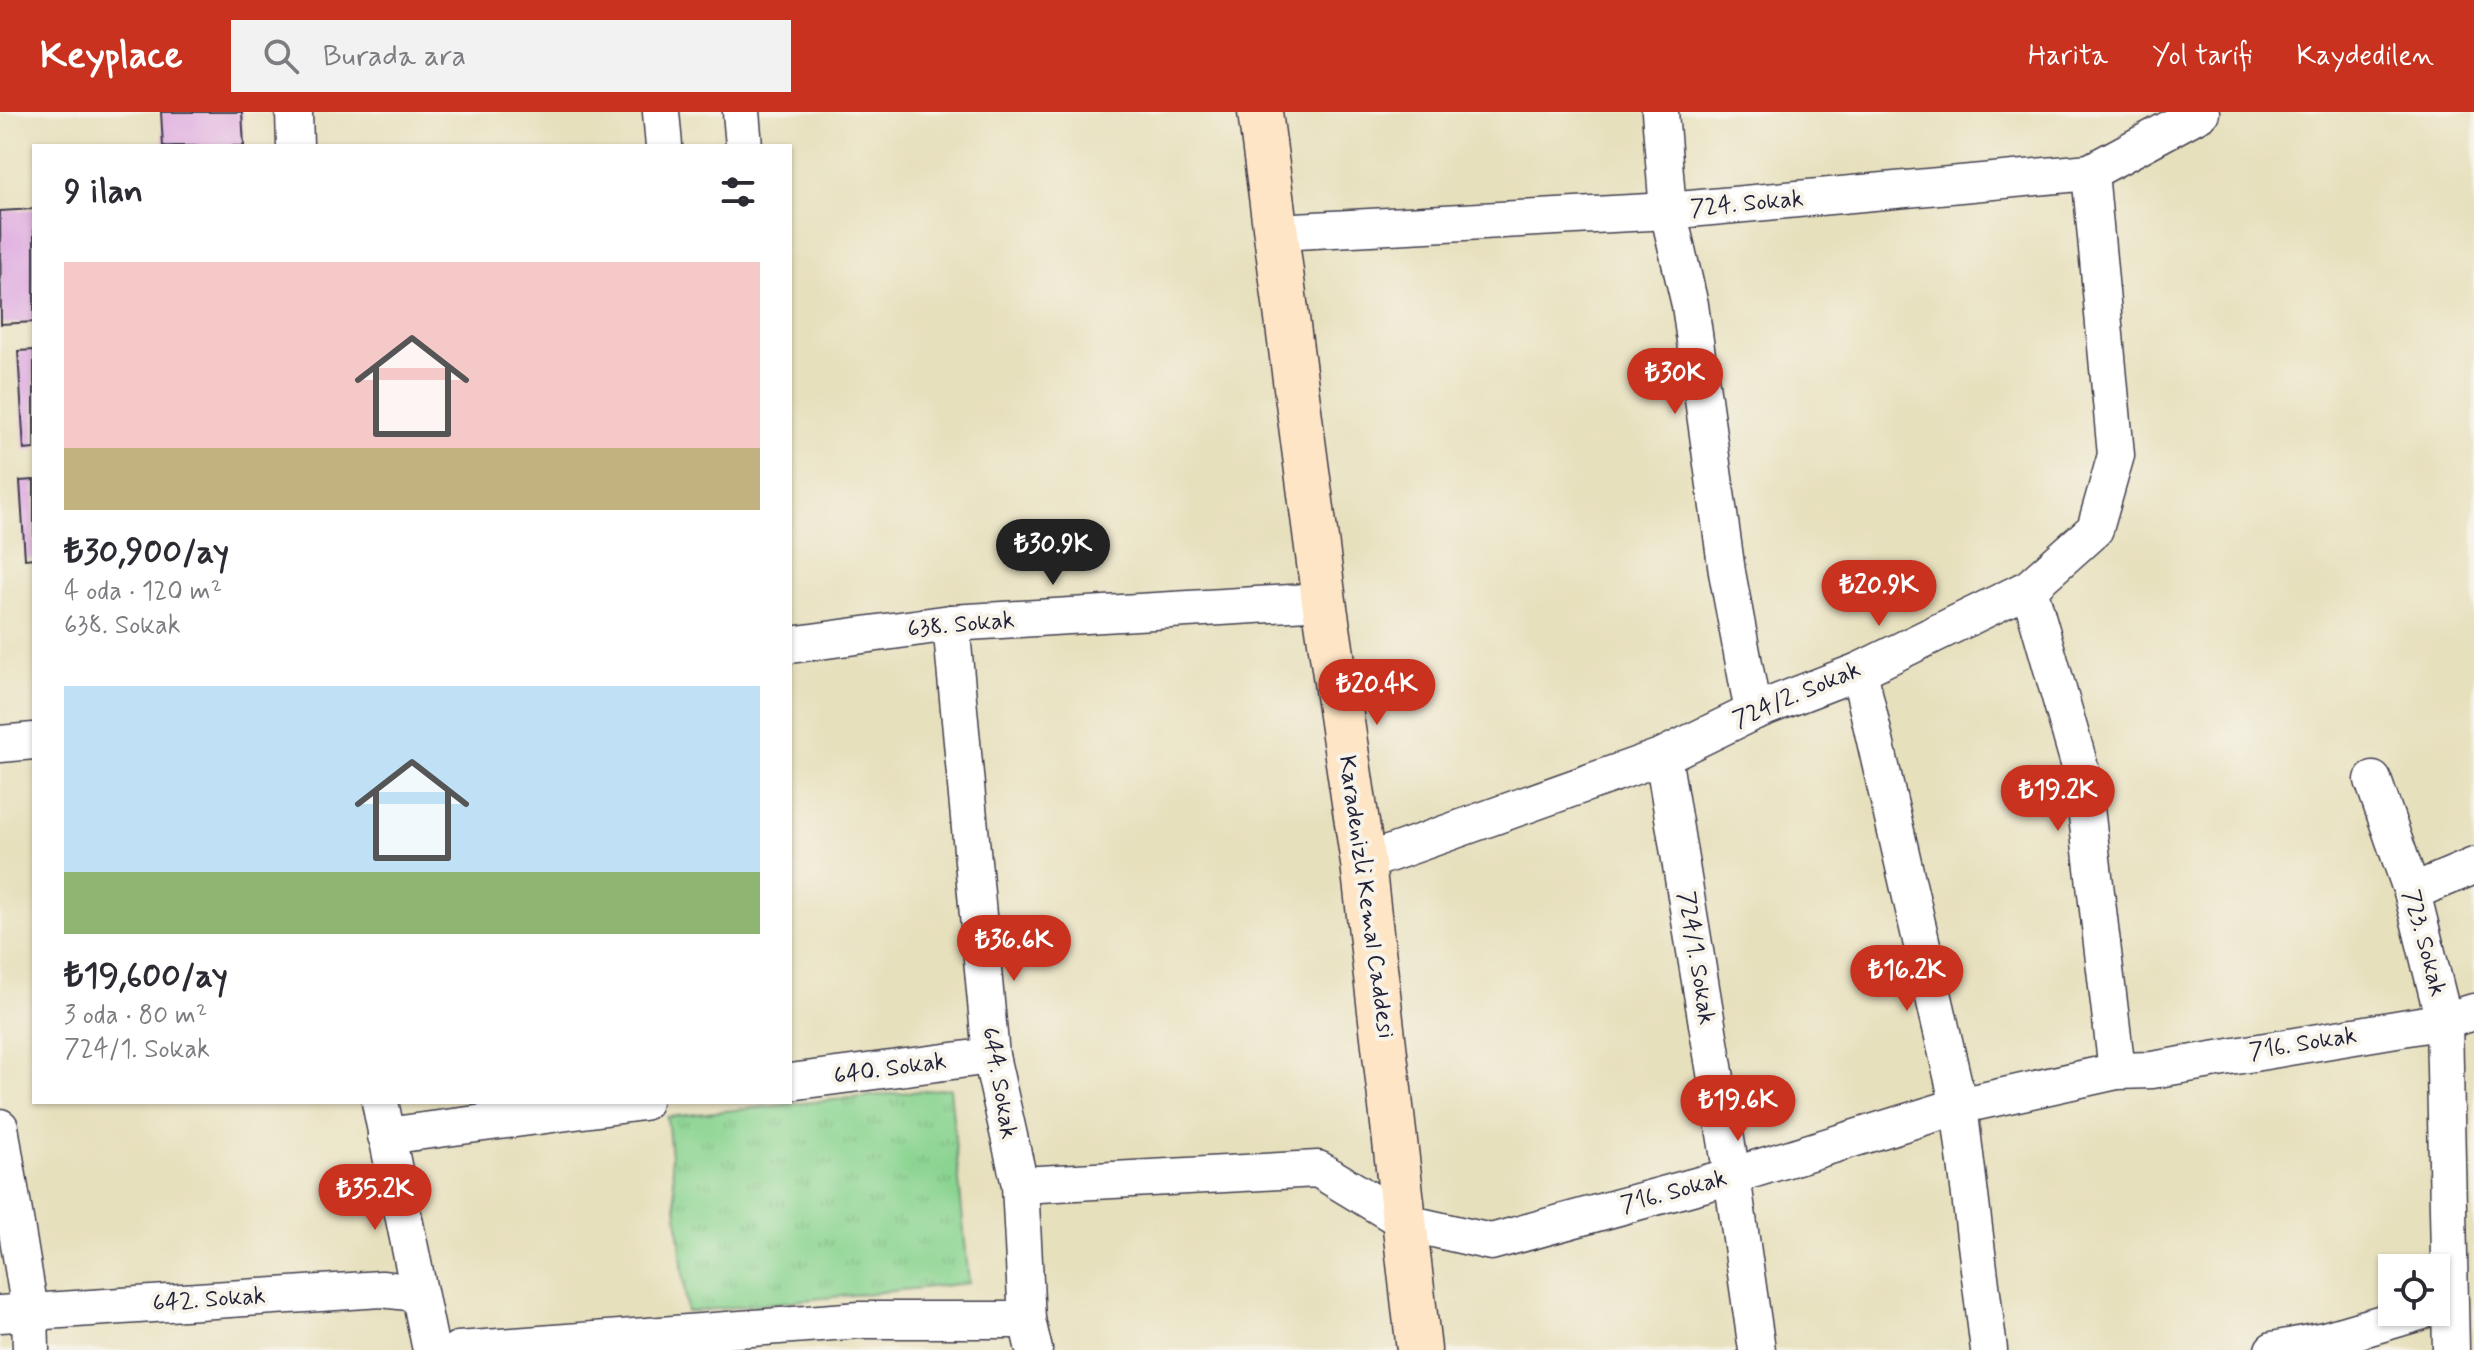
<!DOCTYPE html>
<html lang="tr">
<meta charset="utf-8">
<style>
:root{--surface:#fff;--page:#f2f2f3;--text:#2b2b33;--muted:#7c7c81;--accent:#c8321e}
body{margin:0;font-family:Mynerve,sans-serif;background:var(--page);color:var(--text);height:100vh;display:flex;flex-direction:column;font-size:30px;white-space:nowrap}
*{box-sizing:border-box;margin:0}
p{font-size:26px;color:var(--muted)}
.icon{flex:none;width:44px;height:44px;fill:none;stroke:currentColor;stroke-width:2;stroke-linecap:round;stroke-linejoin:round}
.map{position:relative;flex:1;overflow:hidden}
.details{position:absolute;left:32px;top:32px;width:760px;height:960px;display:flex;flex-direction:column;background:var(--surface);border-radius:0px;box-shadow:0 2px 6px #0004}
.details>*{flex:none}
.fabs{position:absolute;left:2378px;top:1142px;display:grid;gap:16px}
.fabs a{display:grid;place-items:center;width:72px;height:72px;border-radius:0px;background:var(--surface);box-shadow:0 2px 6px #0004;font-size:40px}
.price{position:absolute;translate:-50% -68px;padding:0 18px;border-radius:28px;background:var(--accent);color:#fff;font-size:26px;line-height:52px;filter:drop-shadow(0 2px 4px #0008)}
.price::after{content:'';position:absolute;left:50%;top:48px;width:24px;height:18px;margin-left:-12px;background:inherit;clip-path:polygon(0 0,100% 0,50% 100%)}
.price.on{background:#222;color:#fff}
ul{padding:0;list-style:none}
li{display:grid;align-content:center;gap:16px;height:424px;padding:0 32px}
li span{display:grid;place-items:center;height:248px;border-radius:0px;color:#555}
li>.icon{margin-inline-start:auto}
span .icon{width:144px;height:144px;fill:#fffc;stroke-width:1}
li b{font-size:34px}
h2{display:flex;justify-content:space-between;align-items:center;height:96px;padding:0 32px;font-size:34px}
header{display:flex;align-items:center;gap:48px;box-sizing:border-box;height:112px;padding:0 40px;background:var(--accent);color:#fff}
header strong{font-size:38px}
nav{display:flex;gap:44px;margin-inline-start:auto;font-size:28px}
.search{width:560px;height:72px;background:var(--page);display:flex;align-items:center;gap:20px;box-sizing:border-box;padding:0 28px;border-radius:0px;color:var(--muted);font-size:30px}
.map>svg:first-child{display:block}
.park{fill:url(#park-tufts);stroke:#567b66;stroke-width:2}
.building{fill:#dda6e1}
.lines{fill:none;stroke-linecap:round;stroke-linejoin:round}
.street-casing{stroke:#403e4e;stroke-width:39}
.secondary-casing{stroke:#403e4e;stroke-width:47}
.street{stroke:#fff;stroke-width:36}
.secondary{stroke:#fee5c5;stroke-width:44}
.labels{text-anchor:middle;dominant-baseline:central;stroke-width:8;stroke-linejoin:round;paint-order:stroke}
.street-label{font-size:24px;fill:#22223b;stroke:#f7f3e8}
</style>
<header>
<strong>Keyplace</strong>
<div class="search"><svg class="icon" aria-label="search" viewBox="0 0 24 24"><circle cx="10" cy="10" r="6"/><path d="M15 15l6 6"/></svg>Burada ara</div>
<nav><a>Harita</a><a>Yol tarifi</a><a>Kaydedilen</a></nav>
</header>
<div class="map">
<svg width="2474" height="1238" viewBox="0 0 2474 1238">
<defs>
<pattern id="park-tufts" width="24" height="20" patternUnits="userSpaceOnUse" patternTransform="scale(2)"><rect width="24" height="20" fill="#8ad491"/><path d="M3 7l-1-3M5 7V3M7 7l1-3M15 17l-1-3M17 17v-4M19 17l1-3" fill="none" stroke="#77b67e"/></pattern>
</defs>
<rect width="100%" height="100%" fill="#f7f3e8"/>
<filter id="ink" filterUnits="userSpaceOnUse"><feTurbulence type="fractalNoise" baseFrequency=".0125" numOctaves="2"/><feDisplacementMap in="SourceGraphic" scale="16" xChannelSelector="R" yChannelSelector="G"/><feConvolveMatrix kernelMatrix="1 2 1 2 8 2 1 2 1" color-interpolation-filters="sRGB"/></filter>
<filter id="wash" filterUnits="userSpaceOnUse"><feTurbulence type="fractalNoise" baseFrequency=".006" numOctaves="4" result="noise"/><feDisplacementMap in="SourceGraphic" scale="32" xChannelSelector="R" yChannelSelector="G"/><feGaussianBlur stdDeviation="1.8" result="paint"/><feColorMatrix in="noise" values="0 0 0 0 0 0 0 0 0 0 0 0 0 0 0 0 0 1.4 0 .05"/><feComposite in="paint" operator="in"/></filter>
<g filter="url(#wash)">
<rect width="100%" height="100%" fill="#e7e0bd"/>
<path class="park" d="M 950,976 L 969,1171 L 687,1200 L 667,1005 Z"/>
<g id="blocks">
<g class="building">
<path d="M 161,0 L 242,0 L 244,34 L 163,34 Z"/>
<path d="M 34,97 L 34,210 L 1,212 L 0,99 Z"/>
<path d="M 34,238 L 34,337 L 24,338 L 18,239 Z"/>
<path d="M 34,368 L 34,446 L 25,447 L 20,369 Z"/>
</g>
</g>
</g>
<g filter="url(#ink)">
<use href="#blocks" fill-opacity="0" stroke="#403e4e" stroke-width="2"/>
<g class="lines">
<defs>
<g id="street">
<path d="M 294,0 L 295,34"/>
<path d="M 661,0 L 664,34"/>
<path d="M 741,0 L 744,34"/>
<path d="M 1660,0 L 1668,99 L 1690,193 L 1727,460 L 1753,600"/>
<path d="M 1277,120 L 1668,99 L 2090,60 L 2201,0"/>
<path d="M 2029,476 L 2082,662 L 2117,959"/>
<path d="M 951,511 L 991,944 L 1020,1073 L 1027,1208 L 1034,1238"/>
<path d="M 790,533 L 951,511 L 1324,489"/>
<path d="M 1859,559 L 1959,994 L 1989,1238"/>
<path d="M 0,632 L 34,629"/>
<path d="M 1663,644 L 1732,1064 L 1757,1238"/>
<path d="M 2373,668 L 2412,780 L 2444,909 L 2451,1238"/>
<path d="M 1363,751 L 1663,644 L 1753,600 L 1859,559 L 2029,476 L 2095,417 L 2116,343 L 2090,60"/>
<path d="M 2412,780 L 2474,754"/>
<path d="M 790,970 L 991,944"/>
<path d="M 380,990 L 431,1238"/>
<path d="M 0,1015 L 30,1199 L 31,1238"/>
<path d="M 386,1024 L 643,990"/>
<path d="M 1020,1073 L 1318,1057 L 1407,1111 L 1491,1130 L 1732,1064 L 1959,994 L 2117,959 L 2152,958 L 2444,909 L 2474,900"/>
<path d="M 0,1202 L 381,1177 L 418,1181"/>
<path d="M 458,1238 L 860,1208 L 1027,1208"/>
<path d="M 2273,1238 L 2325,1228 L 2420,1200"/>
</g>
<path id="secondary" d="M 1260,0 L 1324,489 L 1363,751 L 1419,1238"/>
</defs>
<use href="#street" class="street-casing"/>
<use href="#secondary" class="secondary-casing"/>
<use href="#street" class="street"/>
<use href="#secondary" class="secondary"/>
</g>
</g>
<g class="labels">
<g class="street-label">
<text transform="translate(1747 92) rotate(-5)">724. Sokak</text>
<text transform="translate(961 513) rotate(-5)">638. Sokak</text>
<text transform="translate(1797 583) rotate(-23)">724/2. Sokak</text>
<text transform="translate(1366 785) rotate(82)">Karadenizli Kemal Caddesi</text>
<text transform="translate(2424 831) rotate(75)">723. Sokak</text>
<text transform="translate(1696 846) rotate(81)">724/1. Sokak</text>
<text transform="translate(2303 932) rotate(-9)">716. Sokak</text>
<text transform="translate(890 957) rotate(-8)">640. Sokak</text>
<text transform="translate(999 971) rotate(80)">644. Sokak</text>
<text transform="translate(1674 1080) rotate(-15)">716. Sokak</text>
<text transform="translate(209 1188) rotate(-4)">642. Sokak</text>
</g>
</g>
</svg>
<div class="fabs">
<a><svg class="icon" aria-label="locate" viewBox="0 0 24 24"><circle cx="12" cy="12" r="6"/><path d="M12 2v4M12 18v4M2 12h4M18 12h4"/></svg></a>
</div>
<b class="price" style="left:1675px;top:304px">₺30K</b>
<b class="price on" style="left:1053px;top:475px">₺30.9K</b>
<b class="price" style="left:1879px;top:516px">₺20.9K</b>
<b class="price" style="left:1377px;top:615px">₺20.4K</b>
<b class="price" style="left:2058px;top:721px">₺19.2K</b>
<b class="price" style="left:1014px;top:871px">₺36.6K</b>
<b class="price" style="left:1907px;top:901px">₺16.2K</b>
<b class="price" style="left:1738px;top:1031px">₺19.6K</b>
<b class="price" style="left:375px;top:1120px">₺35.2K</b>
<section class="details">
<h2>9 ilan<svg class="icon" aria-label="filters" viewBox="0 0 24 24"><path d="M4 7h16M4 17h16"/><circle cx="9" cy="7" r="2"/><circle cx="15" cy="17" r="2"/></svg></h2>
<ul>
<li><span style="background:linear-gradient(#f6c9c9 75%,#c2b280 0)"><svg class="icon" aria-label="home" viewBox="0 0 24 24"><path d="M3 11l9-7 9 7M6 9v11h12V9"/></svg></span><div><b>₺30,900/ay</b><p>4 oda · 120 m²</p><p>638. Sokak</p></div></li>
<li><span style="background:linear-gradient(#bfe0f5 75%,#8fb573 0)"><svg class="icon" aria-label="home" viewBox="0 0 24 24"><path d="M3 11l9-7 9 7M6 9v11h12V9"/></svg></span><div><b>₺19,600/ay</b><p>3 oda · 80 m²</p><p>724/1. Sokak</p></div></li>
</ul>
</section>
</div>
